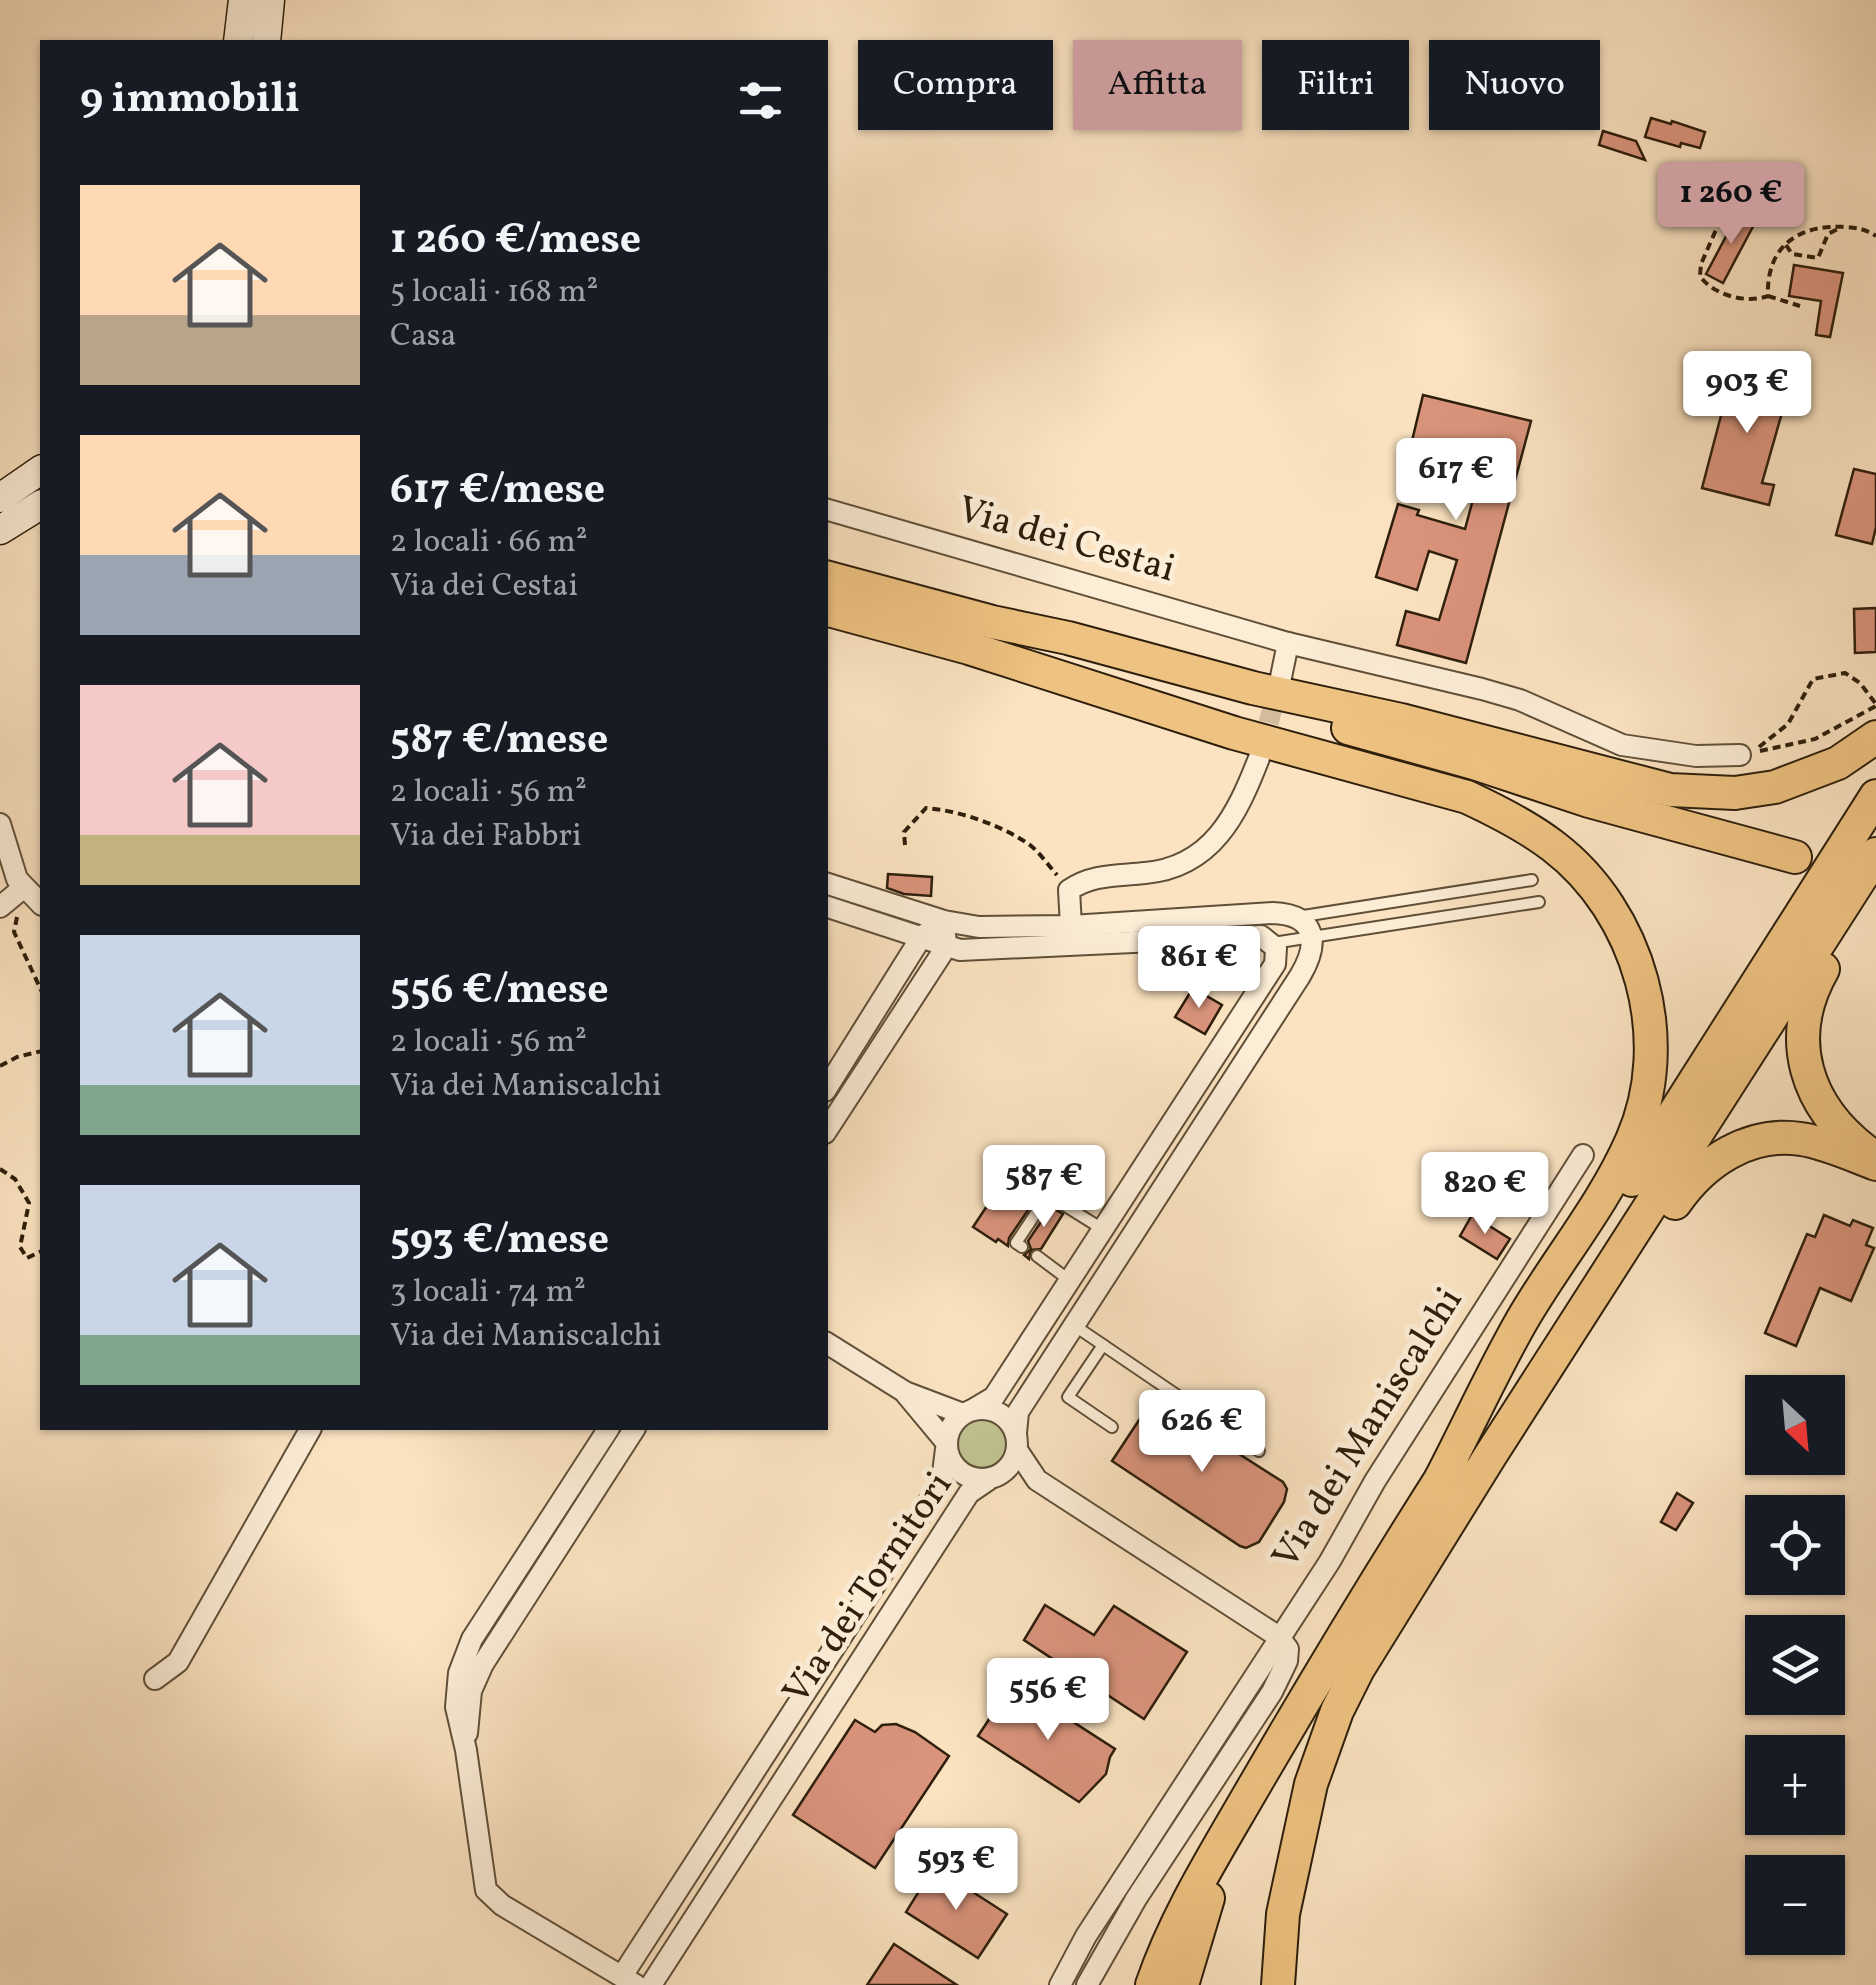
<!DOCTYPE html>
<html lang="it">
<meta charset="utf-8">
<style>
:root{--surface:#171b24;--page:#242831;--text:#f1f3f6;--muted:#9ea1a6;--accent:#c59692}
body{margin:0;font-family:Vollkorn,serif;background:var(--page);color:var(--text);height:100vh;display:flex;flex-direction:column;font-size:38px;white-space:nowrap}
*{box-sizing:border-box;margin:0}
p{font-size:32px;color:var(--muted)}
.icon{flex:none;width:55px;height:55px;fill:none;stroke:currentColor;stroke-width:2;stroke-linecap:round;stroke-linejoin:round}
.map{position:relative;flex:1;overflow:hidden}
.drawer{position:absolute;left:40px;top:40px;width:788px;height:1390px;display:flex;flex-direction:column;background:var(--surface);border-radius:0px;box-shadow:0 2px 8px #0004}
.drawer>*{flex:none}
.hud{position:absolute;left:858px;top:40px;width:868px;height:90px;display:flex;gap:20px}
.needle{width:65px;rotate:154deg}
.controls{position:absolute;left:1745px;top:1375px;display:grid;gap:20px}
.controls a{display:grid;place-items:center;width:100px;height:100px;border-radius:0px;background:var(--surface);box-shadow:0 2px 8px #0004;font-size:50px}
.price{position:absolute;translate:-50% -85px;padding:0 22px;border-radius:10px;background:#fff;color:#222;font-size:32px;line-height:65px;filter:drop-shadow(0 2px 5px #0008)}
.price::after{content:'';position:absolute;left:50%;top:60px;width:30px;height:22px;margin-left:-15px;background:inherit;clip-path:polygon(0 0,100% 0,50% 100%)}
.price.selected{background:var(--accent);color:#111}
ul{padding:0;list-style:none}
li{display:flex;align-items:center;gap:30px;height:250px;padding:0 40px}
li span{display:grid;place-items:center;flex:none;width:280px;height:200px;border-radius:0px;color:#555}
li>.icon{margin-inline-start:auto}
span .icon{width:120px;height:120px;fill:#fffc;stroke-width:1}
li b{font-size:42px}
h2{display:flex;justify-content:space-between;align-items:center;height:120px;padding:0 40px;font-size:42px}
.pill{padding:0 35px;border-radius:0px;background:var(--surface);box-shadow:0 2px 8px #0004;font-size:35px;line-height:90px}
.pill.selected{background:var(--accent);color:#111}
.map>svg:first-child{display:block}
.green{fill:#c1c391;stroke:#77704e;stroke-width:2.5}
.building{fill:#da947c;stroke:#2d1e0b;stroke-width:2.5}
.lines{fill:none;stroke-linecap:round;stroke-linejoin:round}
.minor-tunnel{stroke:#d2bc9d;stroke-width:20;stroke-dasharray:20 10;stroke-linecap:butt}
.service-casing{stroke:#604f38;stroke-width:14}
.minor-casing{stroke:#604f38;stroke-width:24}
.secondary-casing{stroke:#2d1e0b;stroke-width:31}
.trunk-casing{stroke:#2d1e0b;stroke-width:36}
.path{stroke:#2d1e0b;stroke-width:4;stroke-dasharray:8 5;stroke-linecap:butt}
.service{stroke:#fcedd7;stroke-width:10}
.minor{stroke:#fcedd7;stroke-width:20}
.secondary{stroke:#fcedd7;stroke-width:28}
.trunk{stroke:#eec280;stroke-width:32}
.labels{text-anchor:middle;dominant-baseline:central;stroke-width:10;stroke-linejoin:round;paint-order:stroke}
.street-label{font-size:38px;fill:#2d1e0b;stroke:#fcedd7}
</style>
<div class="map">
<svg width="1876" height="1985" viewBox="0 0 1876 1985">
<rect width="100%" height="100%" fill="#fbe3c1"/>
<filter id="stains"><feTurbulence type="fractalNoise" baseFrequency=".002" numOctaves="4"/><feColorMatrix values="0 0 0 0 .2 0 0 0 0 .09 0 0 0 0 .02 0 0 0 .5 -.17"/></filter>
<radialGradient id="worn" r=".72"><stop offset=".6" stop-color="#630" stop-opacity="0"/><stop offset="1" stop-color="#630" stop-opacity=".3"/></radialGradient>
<circle class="green" cx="982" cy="1443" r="25"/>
<g class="building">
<path d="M 1651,118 L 1671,124 L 1672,121 L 1705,132 L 1700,148 L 1681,143 L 1680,147 L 1645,137 Z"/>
<path d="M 1603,131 L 1636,141 L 1645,160 L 1599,145 Z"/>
<path d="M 1740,210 L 1757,219 L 1723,283 L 1706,274 Z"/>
<path d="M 1794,265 L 1843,273 L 1830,337 L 1816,335 L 1821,301 L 1789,296 Z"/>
<path d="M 1734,366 L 1791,381 L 1762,483 L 1774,485 L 1769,505 L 1702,488 Z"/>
<path d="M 1423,395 L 1531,421 L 1466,663 L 1397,645 L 1406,611 L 1439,620 L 1457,560 L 1429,551 L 1417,590 L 1376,577 L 1398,504 L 1419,510 L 1417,515 L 1465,529 L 1483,462 L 1411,445 Z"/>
<path d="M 1854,469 L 1876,474 L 1876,527 L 1872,544 L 1836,535 Z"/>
<path d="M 1876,608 L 1876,652 L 1855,653 L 1854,609 Z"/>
<path d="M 888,874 L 932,877 L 931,896 L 904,894 L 887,888 Z"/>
<path d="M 1193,988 L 1222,1005 L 1205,1034 L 1175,1017 Z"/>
<path d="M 1054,1152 L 1090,1175 L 1075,1199 L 1052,1187 L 1043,1188 L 1009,1238 L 1008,1246 L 998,1239 L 996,1242 L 973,1227 L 1007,1176 L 1027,1190 Z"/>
<path d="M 1051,1207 L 1063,1214 L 1041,1249 L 1031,1250 L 1029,1259 L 1024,1255 L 1031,1249 L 1028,1241 Z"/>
<path d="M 1472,1215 L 1510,1239 L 1497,1259 L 1460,1236 Z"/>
<path d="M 1824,1215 L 1850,1226 L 1853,1220 L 1873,1228 L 1866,1245 L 1874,1248 L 1851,1301 L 1820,1288 L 1796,1346 L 1765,1333 L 1807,1234 L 1815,1237 Z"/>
<path d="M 1153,1399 L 1283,1482 L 1287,1489 L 1284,1502 L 1259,1542 L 1246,1548 L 1240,1546 L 1112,1461 Z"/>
<path d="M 1677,1493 L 1693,1503 L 1676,1530 L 1661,1522 Z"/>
<path d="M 1045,1605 L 1094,1635 L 1114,1606 L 1187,1652 L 1144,1719 L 1024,1640 Z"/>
<path d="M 1013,1683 L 1115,1749 L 1110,1757 L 1106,1774 L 1079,1802 L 978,1736 Z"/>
<path d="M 855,1720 L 875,1732 L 882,1725 L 896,1724 L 915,1732 L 949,1756 L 875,1868 L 793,1815 Z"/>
<path d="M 934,1867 L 1007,1914 L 978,1958 L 906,1912 Z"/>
<path d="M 894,1944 L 957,1985 L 867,1985 Z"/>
</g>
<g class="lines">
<path class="minor-tunnel" d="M 1261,752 L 1279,683"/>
<defs>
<g id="service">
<path d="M 1297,917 L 1532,880"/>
<path d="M 1273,943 L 1539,902"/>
<path d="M 1022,1247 L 1016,1243 L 1048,1195 L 1104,1230"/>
<path d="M 1037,1256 L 1069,1280"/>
<path d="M 1075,1326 L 1259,1451"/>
<path d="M 1103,1345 L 1068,1397 L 1112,1427"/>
</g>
<g id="minor">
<path d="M 825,509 L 1288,643 L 1482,689 L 1520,700 L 1622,745 L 1696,756 L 1740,755"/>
<path d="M 1280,682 L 1288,643"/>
<path d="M 0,824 L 17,879 L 42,905"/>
<path d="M 825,883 L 944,921 L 979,927 L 1071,926 L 1273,913 C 1318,915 1319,944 1300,976 L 1018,1412 L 1016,1433"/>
<path d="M 825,906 L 960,950 L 1261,936 L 1276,948 L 1275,964 L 994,1397 L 972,1410"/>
<path d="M 0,907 L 23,888"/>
<path d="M 1071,926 L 1069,890 C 1093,874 1117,876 1145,873 C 1212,867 1237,815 1259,758"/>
<path d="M 825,1091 L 922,936 L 930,931"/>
<path d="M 825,1133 L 946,947 L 945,933"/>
<path d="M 825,1342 L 905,1392 L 963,1414"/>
<path d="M 906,1394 L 946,1442"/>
<circle cx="982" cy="1444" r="35"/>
<path d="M 609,1428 L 472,1639 L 459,1673 L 456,1707 L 466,1750 L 486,1890 L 502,1905 L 636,1985"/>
<path d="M 1017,1450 L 1037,1480 L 1279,1637 L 1288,1649 L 1287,1661 L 1272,1692 L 1136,1899 L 1087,1985"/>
<path d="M 155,1679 L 178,1662 L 311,1428"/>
<path d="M 467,1733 L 471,1691 L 483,1664 L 635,1428"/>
<path d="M 622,1976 L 942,1481 L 946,1449"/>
<path d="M 651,1985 L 969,1493 L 988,1480"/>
<path d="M 1060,1985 L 1086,1936 L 1330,1561 L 1375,1481 L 1583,1155"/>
</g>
<g id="secondary">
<path d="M 238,42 L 243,0"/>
<path d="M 266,42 L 270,0"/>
<path d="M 0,498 L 42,469"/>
<path d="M 0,530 L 42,504"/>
</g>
<g id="trunk">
<path d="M 825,577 L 992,622 L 1068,638 L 1253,688 L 1401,720 L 1670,790 L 1735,793 L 1775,787 L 1838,763 L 1876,737"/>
<path d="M 825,609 L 969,648 L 1234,733 L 1467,797 C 1497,811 1527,826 1553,846 C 1640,912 1676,1041 1632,1140 C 1603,1206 1556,1261 1521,1322 C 1492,1373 1468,1426 1441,1478"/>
<path d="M 1348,728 L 1474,763 L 1589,801 L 1795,857"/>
<path d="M 1823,969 C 1783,1039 1806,1107 1868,1153"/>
<path d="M 1632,1180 L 1876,796"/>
<path d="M 1675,1203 C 1703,1162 1749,1131 1801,1139 C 1827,1143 1852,1155 1876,1164"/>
<path d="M 1152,1985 C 1176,1915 1216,1852 1253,1788 C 1317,1678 1383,1569 1452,1461"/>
<path d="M 1182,1985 L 1208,1898"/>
<path d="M 1278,1985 L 1283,1914 L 1311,1784 L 1337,1711 L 1358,1669 L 1490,1456 L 1876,854"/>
</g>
</defs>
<use href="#service" class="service-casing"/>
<use href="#minor" class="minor-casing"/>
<use href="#secondary" class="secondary-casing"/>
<use href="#trunk" class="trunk-casing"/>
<g class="path">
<path d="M 1726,207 L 1701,264 L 1700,276 C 1713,295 1746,304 1768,296 C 1766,245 1800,224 1846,227 C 1857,228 1866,229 1876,236"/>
<path d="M 1786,245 L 1792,254 L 1818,258 L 1828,234 L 1842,227"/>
<path d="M 1768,296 L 1800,306"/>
<path d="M 1759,747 L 1788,724 L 1813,679 L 1845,673 L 1860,683 L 1876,704"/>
<path d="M 1760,751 L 1815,739 L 1876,706"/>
<path d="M 905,845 L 904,832 L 926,808 C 961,811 1001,825 1030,845 C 1040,853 1048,865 1057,875"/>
<path d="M 17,917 L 14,932 L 42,992"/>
<path d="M 0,1066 L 17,1057 L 42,1051"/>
<path d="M 0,1169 L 15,1179 L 29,1203 L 20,1247 L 27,1258 L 42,1251"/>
</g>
<use href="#service" class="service"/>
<use href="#minor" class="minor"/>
<use href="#secondary" class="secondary"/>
<use href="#trunk" class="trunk"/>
</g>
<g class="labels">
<g class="street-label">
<text transform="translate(1066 541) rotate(16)">Via dei Cestai</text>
<text transform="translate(1369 1429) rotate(-58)">Via dei Maniscalchi</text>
<text transform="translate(869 1589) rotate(-56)">Via dei Tornitori</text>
</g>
</g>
<rect width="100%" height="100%" filter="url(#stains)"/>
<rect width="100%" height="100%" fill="url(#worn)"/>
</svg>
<div class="controls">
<a><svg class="needle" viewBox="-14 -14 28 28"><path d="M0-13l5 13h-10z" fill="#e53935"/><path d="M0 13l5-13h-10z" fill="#9ea1a6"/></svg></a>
<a><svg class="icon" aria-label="locate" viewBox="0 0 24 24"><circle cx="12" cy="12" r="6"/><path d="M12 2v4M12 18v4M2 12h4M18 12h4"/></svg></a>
<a><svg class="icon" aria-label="layers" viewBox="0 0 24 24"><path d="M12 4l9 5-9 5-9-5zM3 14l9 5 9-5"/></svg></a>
<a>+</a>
<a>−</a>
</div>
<b class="price selected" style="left:1731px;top:247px">1 260 €</b>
<b class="price" style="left:1747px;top:436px">903 €</b>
<b class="price" style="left:1456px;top:523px">617 €</b>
<b class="price" style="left:1199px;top:1011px">861 €</b>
<b class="price" style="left:1044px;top:1230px">587 €</b>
<b class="price" style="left:1485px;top:1237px">820 €</b>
<b class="price" style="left:1202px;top:1475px">626 €</b>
<b class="price" style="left:1048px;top:1743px">556 €</b>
<b class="price" style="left:956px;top:1913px">593 €</b>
<div class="hud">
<a class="pill">Compra</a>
<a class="pill selected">Affitta</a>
<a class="pill">Filtri</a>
<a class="pill">Nuovo</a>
</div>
<section class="drawer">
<h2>9 immobili<svg class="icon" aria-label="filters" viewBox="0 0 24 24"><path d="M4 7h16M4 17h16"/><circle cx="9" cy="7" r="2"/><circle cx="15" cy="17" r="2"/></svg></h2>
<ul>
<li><span style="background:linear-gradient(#ffd9b3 65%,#b9a48a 0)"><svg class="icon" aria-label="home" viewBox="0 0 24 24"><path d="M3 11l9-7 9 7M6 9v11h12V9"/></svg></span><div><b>1 260 €/mese</b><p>5 locali · 168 m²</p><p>Casa</p></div></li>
<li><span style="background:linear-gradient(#ffd9b3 60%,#9aa5b1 0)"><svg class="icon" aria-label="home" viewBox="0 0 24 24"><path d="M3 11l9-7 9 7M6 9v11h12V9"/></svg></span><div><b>617 €/mese</b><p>2 locali · 66 m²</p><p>Via dei Cestai</p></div></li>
<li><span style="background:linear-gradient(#f6c9c9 75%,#c2b280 0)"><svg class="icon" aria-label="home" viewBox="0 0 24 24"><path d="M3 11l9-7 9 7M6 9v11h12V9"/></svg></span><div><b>587 €/mese</b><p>2 locali · 56 m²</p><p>Via dei Fabbri</p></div></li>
<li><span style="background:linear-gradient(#c9d6e8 75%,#7fa58c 0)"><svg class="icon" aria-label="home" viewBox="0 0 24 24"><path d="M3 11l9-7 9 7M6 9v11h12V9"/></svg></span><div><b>556 €/mese</b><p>2 locali · 56 m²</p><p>Via dei Maniscalchi</p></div></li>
<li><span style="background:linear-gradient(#c9d6e8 75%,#7fa58c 0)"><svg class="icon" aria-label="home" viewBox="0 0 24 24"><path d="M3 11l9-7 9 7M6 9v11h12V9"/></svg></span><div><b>593 €/mese</b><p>3 locali · 74 m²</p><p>Via dei Maniscalchi</p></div></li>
</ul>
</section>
</div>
